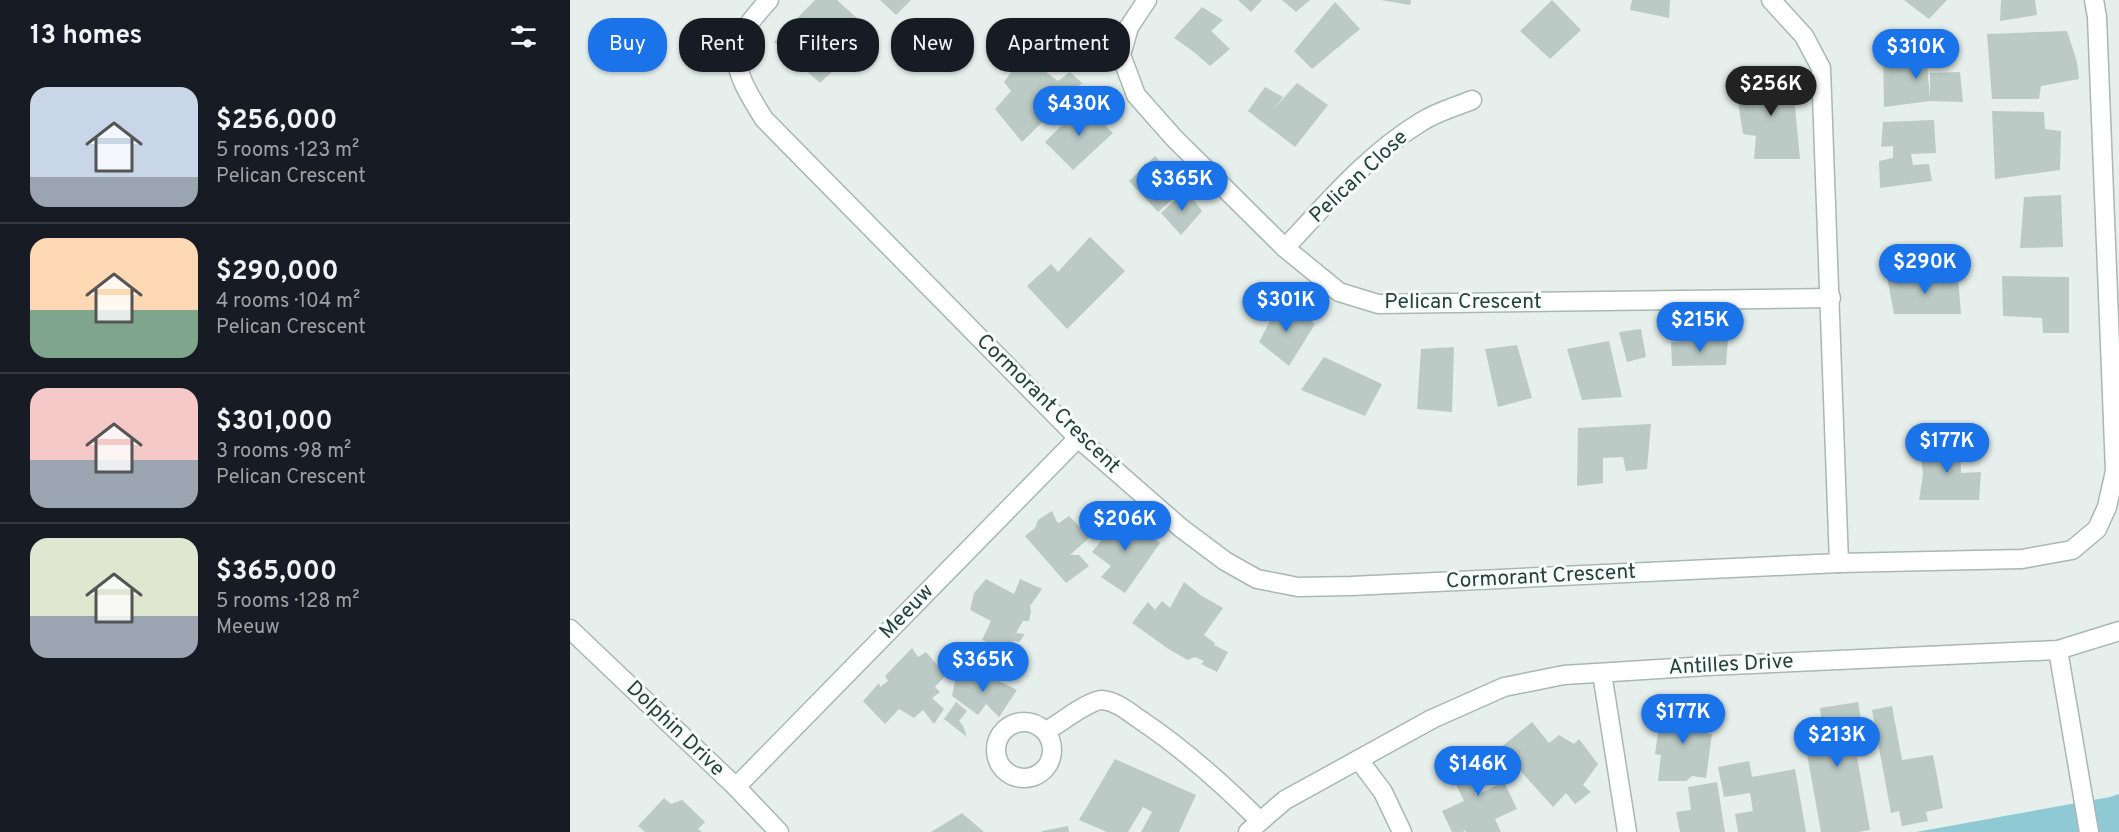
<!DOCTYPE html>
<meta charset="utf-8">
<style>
:root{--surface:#171b24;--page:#20242c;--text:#f1f3f6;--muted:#9ea1a6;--line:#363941;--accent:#1a73e8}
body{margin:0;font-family:Overpass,sans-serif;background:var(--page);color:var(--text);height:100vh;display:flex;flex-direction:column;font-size:22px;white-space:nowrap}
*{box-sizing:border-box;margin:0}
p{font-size:20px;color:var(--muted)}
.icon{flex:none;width:33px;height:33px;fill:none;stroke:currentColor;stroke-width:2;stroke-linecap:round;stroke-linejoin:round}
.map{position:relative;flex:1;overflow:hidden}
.panel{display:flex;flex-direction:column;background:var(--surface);width:570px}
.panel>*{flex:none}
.guide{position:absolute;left:18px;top:18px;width:570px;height:54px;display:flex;gap:12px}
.price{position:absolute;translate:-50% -51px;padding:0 14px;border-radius:21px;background:var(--accent);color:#fff;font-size:20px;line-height:39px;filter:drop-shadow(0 2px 3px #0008)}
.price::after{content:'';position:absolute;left:50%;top:36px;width:18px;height:14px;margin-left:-9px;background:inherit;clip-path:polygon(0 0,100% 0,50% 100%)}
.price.active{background:#222;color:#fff}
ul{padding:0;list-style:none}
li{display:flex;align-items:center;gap:18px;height:150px;padding:0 30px}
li+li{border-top:2px solid var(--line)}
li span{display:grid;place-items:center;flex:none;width:168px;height:120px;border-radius:18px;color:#555}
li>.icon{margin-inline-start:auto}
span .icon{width:72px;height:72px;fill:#fffc;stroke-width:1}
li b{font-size:26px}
h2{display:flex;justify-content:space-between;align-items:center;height:72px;padding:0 30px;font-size:26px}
.chip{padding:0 21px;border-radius:24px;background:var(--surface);box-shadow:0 2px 4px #0004;font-size:21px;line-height:54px}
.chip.active{background:var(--accent);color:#fff}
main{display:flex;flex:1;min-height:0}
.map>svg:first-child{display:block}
.water{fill:#8ec9d4}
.building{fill:#bbcac4}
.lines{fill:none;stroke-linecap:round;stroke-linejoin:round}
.minor-casing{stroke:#a8b8b2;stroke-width:21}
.minor{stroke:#fff;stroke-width:18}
.labels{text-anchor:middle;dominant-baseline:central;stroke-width:6;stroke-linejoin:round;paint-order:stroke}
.street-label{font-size:21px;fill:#24423a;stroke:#f7fbf9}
</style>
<main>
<section class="panel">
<h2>13 homes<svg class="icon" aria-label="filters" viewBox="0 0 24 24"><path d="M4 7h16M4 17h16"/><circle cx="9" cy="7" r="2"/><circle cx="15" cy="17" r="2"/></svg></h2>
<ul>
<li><span style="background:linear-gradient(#c9d6e8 75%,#9aa5b1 0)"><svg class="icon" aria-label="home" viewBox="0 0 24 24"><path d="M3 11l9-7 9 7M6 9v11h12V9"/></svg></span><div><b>$256,000</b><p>5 rooms · 123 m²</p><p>Pelican Crescent</p></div></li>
<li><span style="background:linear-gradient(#ffd9b3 60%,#7fa58c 0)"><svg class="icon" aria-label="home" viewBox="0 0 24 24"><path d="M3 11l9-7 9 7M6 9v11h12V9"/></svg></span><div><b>$290,000</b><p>4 rooms · 104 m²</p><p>Pelican Crescent</p></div></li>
<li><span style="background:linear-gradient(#f6c9c9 60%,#9aa5b1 0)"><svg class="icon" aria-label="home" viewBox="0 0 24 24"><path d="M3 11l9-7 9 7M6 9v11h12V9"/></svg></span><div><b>$301,000</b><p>3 rooms · 98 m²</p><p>Pelican Crescent</p></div></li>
<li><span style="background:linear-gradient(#dfe7d0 65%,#9aa5b1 0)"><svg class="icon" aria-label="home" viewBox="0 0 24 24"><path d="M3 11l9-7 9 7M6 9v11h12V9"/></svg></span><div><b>$365,000</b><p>5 rooms · 128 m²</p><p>Meeuw</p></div></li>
</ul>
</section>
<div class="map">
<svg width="1549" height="832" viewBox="0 0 1549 832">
<rect width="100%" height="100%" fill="#e6efeb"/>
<path class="water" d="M 1549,794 L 1549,832 L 1346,832 L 1540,797 Z"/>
<g class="building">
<path d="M 245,0 L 267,0 L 303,33 L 250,83 L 204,42 Z"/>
<path d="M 310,0 L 341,0 L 326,15 Z"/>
<path d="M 668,0 L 692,0 L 681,12 Z"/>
<path d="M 712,0 L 740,0 L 726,12 Z"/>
<path d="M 811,0 L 841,0 L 840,5 Z"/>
<path d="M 982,0 L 1011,30 L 980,59 L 950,31 Z"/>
<path d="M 1062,0 L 1100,0 L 1099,18 L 1060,10 Z"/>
<path d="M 1334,0 L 1377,0 L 1359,19 Z"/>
<path d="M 1431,0 L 1465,0 L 1467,15 L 1430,21 Z"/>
<path d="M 765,2 L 790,29 L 742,69 L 724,51 Z"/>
<path d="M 632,7 L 653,20 L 641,31 L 660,49 L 640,66 L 624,52 L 604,38 Z"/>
<path d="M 1497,31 L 1507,62 L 1509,79 L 1471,86 L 1469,99 L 1422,99 L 1417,34 Z"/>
<path d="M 1313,48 L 1356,54 L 1360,98 L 1360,73 L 1390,72 L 1393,102 L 1360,101 L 1314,107 Z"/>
<path d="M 450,60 L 461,68 L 467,65 L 488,81 L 500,72 L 512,83 L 452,142 L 425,109 L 441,91 L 434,82 Z"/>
<path d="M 1185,74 L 1222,76 L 1230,159 L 1184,159 L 1186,136 L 1173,134 L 1166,89 L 1183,90 Z"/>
<path d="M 727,83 L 758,105 L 725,147 L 678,111 L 695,87 L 713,97 L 702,111 Z"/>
<path d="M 513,104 L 543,133 L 503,170 L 475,142 Z"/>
<path d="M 1422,111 L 1474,112 L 1475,129 L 1491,131 L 1490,170 L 1425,179 Z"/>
<path d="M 1364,120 L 1366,153 L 1341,154 L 1343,165 L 1359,164 L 1362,181 L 1310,188 L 1309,161 L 1323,158 L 1323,146 L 1311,147 L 1313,122 Z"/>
<path d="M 585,156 L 615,188 L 588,212 L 559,181 Z"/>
<path d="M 616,190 L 632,211 L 611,235 L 591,213 Z"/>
<path d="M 1491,195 L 1493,247 L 1450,248 L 1454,197 Z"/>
<path d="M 520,237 L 555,271 L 497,329 L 457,286 L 481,264 L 488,272 Z"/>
<path d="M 1432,276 L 1499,277 L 1499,333 L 1473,333 L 1472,318 L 1433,316 Z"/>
<path d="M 1317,277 L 1388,277 L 1391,314 L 1324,314 Z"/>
<path d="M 711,300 L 745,324 L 719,366 L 689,342 Z"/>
<path d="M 1071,329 L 1076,357 L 1057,362 L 1049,332 Z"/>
<path d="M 1158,339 L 1156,365 L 1102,366 L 1101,342 Z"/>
<path d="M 1039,341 L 1052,397 L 1012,400 L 997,349 Z"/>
<path d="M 947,345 L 962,398 L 928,407 L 915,349 Z"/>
<path d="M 884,347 L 882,412 L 847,409 L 851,349 Z"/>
<path d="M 754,357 L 812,384 L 795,416 L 731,390 Z"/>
<path d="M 1081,424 L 1077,469 L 1056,471 L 1053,457 L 1033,458 L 1033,483 L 1007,486 L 1008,428 Z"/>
<path d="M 1390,442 L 1391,473 L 1411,472 L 1409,500 L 1349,500 L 1353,475 L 1350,443 Z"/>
<path d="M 482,511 L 487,522 L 489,523 L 499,516 L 520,537 L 500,555 L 509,555 L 519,566 L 496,583 L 455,536 L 465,528 L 468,520 Z"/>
<path d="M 551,514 L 590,543 L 555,593 L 531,577 L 541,566 L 522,552 L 531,541 L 528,538 L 537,526 L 542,527 Z"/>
<path d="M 416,579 L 444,594 L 450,579 L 472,589 L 460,606 L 461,612 L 459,621 L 453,621 L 446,633 L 455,634 L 449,642 L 443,641 L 437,651 L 412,640 L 421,621 L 400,610 L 404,593 Z"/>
<path d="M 614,582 L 632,596 L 653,608 L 634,635 L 645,643 L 644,645 L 658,652 L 647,672 L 631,664 L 634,661 L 625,657 L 618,660 L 600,650 L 562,623 L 578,602 L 585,610 L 592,601 L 600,608 Z"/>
<path d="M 342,648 L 348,657 L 356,652 L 376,675 L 365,687 L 370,692 L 362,698 L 374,709 L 364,724 L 353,710 L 344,718 L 329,709 L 315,724 L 293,701 L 309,683 L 310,687 L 318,681 L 315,676 Z"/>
<path d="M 413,669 L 431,682 L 447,690 L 429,717 L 416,704 L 408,715 L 382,696 L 385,681 L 395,674 L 403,680 Z"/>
<path d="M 386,702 L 397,711 L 389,721 L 393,726 L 397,737 L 374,719 Z"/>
<path d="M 1288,702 L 1297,756 L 1287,757 L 1300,830 L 1288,832 L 1251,832 L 1231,721 L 1251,718 L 1250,708 Z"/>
<path d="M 1322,706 L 1332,760 L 1363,755 L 1373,808 L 1356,812 L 1358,821 L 1332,826 L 1329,811 L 1321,813 L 1302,710 Z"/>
<path d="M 1109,707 L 1137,711 L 1134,733 L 1142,734 L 1136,778 L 1122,776 L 1116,781 L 1088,781 L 1091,755 L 1085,754 L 1090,719 L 1078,717 L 1079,712 L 1107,716 Z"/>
<path d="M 962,722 L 979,743 L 989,735 L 1004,744 L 1009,739 L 1028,764 L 1013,785 L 1021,792 L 1005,804 L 996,793 L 983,807 L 930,748 Z"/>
<path d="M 917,749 L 927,771 L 900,784 L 906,795 L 934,782 L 947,809 L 925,819 L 931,832 L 896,832 L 895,830 L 893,832 L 882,832 L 872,811 L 894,801 L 878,767 Z"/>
<path d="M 545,759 L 626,795 L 609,832 L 571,832 L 582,812 L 573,807 L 558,832 L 537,832 L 509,820 Z"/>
<path d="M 1179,761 L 1182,777 L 1225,769 L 1236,832 L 1168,832 L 1165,814 L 1183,811 L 1180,793 L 1154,797 L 1148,767 Z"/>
<path d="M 1147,782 L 1155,832 L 1110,832 L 1106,812 L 1121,810 L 1118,787 Z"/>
<path d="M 94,798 L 101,804 L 112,800 L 135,822 L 128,829 L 132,832 L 75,832 L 68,826 Z"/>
<path d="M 392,813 L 414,832 L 361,832 Z"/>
<path d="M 498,826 L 499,832 L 472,832 L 472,831 Z"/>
</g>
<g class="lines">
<defs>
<g id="minor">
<path d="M 199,0 C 153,49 161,66 194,119 L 508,438 L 611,528 L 655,561 L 687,579 L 728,587 L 781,586 L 1269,563 L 1452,559 L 1502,550 L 1527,529 L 1537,507 L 1545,471 L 1527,17 L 1524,0"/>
<path d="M 577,0 L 559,27 L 551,55 L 566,95 L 604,138 L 715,248 L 769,292 L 808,304 L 1261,298"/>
<path d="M 1201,0 L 1234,36 L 1251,68 L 1269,563"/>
<path d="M 715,248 C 757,203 798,154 851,122 C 866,112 885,107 902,100"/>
<path d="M 0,629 L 166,787 L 209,832"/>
<path d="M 1488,650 L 1519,832"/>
<path d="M 1032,673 L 1057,832"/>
<circle cx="454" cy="750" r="28"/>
<path d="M 476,731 C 489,724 519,700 532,700 C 546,701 559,712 569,719 C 614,749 652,783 690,821"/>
<path d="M 789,760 L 813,792 L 832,832"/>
<path d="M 166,787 L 508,438"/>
<path d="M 678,832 L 715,800 L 862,719 L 934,687 L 994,675 L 1137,666 L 1488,650 L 1549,631"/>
</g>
</defs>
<use href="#minor" class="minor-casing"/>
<use href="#minor" class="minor"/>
</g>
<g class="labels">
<g class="street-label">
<text transform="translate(789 177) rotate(-43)">Pelican Close</text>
<text x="893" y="302">Pelican Crescent</text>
<text transform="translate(478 404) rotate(44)">Cormorant Crescent</text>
<text transform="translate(971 577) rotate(-3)">Cormorant Crescent</text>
<text transform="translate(337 612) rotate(-46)">Meeuw</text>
<text transform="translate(1161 665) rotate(-3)">Antilles Drive</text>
<text transform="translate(105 729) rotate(44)">Dolphin Drive</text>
</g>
</g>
</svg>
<b class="price" style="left:1346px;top:80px">$310K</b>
<b class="price active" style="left:1201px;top:117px">$256K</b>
<b class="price" style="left:509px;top:137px">$430K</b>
<b class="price" style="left:612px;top:212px">$365K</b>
<b class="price" style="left:1355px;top:295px">$290K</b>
<b class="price" style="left:716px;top:333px">$301K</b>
<b class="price" style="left:1130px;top:353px">$215K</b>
<b class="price" style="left:1377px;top:474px">$177K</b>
<b class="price" style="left:555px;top:552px">$206K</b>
<b class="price" style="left:413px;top:693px">$365K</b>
<b class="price" style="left:1113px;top:745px">$177K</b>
<b class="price" style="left:1267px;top:768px">$213K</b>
<b class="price" style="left:908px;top:797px">$146K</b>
<div class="guide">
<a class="chip active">Buy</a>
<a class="chip">Rent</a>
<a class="chip">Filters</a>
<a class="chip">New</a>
<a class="chip">Apartment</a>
</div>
</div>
</main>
